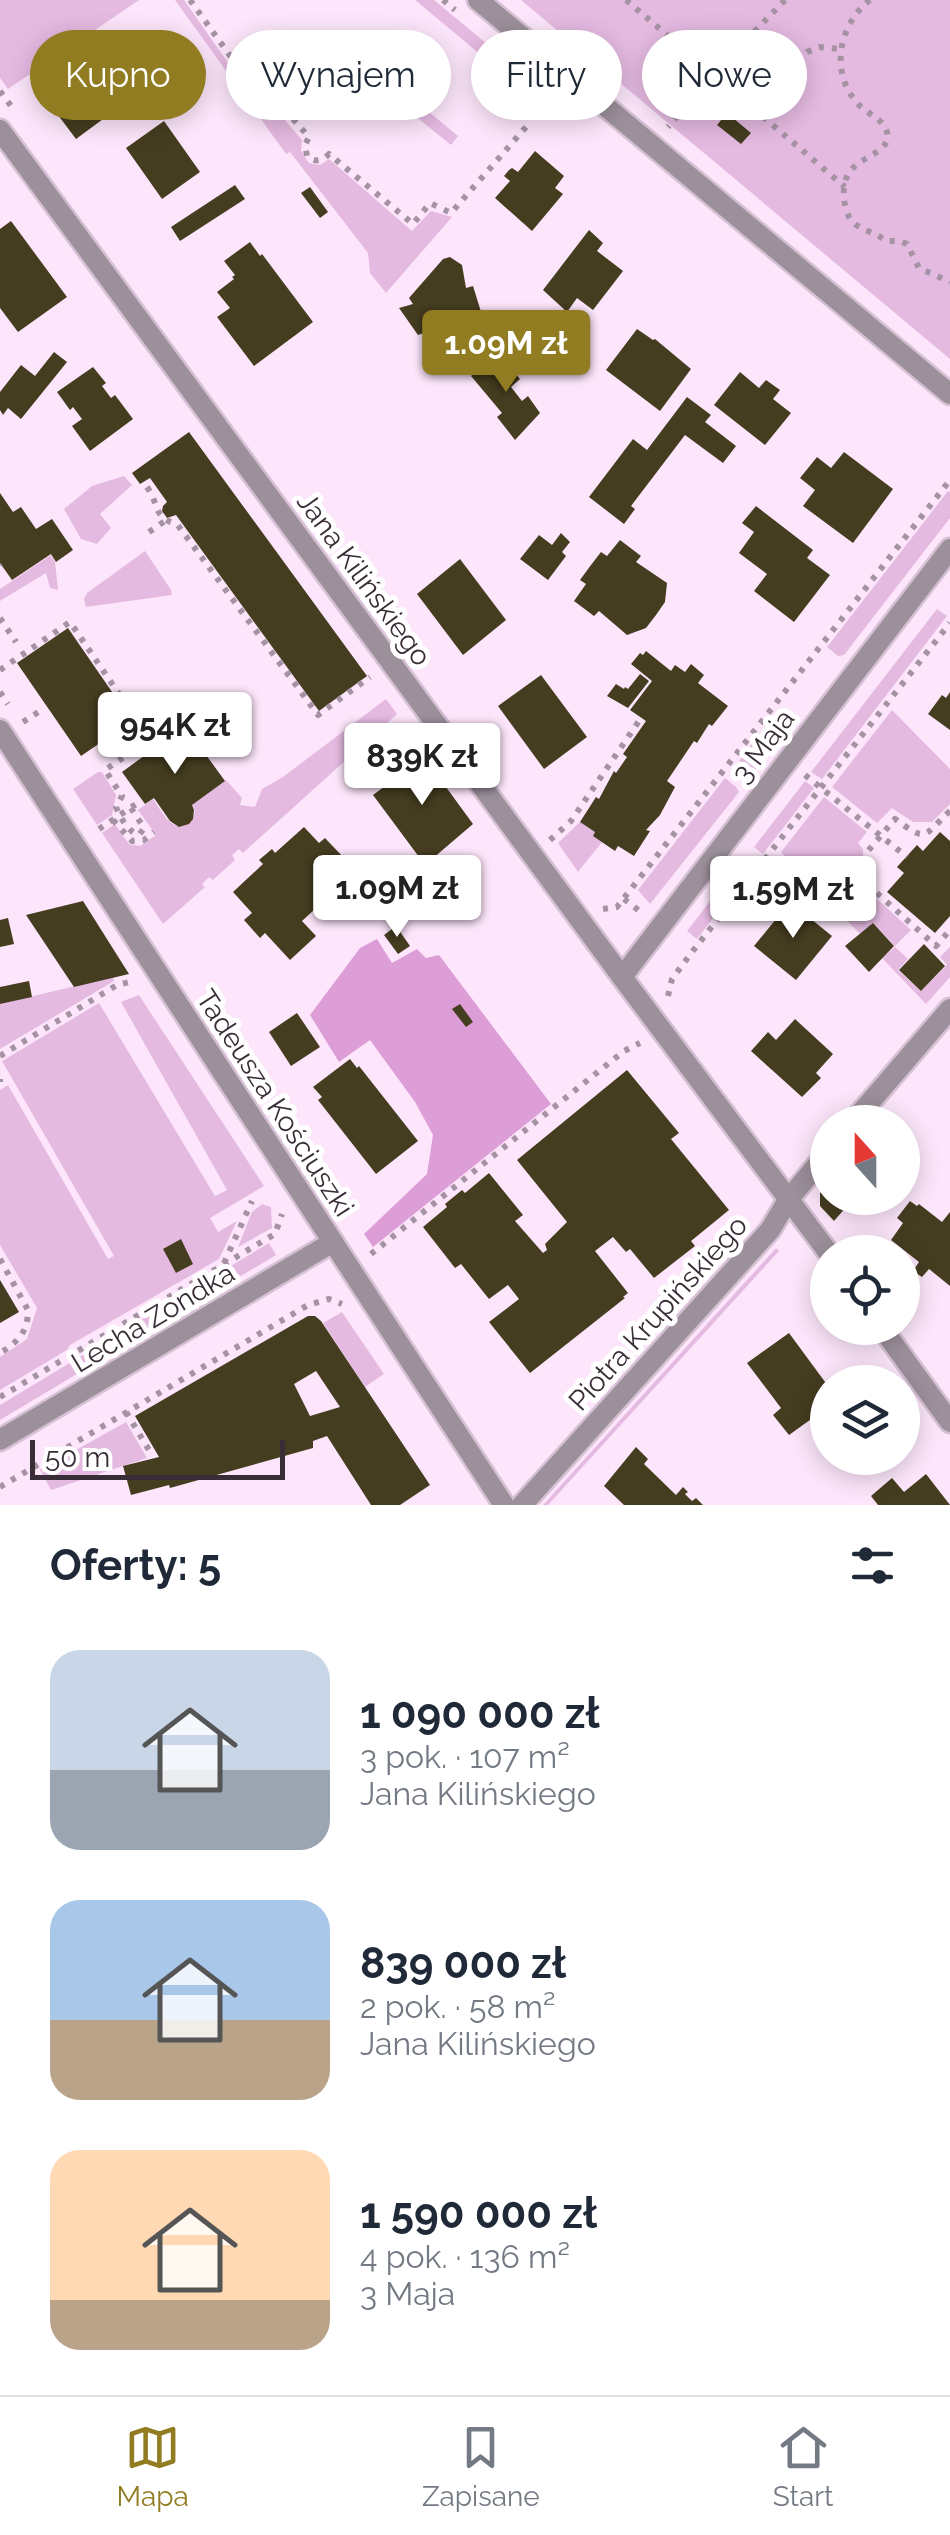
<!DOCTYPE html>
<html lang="pl">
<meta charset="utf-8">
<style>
:root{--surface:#fff;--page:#f6f6f7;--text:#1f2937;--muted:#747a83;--line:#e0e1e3;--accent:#917c22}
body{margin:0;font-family:Raleway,sans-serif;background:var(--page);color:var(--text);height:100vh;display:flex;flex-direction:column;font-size:38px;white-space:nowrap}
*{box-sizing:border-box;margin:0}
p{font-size:32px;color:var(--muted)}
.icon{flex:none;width:55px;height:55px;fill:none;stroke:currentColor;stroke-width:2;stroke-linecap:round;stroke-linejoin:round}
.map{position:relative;height:1505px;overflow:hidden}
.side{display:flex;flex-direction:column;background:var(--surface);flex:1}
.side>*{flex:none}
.banner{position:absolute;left:30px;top:30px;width:890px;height:90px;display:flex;gap:20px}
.needle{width:65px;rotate:339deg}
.tools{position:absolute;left:810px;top:1105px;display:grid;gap:20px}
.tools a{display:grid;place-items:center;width:110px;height:110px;border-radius:50%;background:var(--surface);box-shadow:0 5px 25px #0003;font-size:50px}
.scale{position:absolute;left:30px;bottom:25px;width:255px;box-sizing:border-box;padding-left:10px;border:5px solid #392e38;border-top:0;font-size:28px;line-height:35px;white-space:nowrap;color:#392e38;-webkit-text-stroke:8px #fff;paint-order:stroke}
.price{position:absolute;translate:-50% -85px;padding:0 22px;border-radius:10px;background:#fff;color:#222;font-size:32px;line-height:65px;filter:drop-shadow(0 2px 5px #0008)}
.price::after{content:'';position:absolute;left:50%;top:60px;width:30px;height:22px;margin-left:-15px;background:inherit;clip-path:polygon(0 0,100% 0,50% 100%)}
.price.selected{background:var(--accent);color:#fff}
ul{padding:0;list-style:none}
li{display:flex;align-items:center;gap:30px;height:250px;padding:0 50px}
li span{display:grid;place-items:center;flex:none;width:280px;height:200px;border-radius:30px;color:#555}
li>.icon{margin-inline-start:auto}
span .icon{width:120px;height:120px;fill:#fffc;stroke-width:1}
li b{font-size:42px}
h2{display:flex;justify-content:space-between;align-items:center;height:120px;padding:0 50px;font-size:42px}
.tag{padding:0 35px;border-radius:45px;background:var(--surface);box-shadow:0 5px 25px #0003;font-size:35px;line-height:90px}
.tag.selected{background:var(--accent);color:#fff}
.menu{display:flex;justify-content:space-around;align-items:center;height:140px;border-top:2px solid var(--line);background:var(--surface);font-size:28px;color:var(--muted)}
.menu a{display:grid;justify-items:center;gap:5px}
.menu .selected{color:var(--accent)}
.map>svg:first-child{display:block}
.green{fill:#e5bae1}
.forest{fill:#dd9ed8}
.building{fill:#453d20;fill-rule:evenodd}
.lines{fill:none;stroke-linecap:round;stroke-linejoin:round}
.minor-casing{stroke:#d6c1d4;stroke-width:25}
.path{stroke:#a593a4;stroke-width:6;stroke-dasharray:5 8;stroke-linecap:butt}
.minor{stroke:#9c909b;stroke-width:20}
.labels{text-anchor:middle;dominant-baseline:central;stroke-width:10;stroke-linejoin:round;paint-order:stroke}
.street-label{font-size:28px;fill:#392e38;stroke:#fff}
</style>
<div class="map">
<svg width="950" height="1505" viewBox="0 0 950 1505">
<rect width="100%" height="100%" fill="#fde6fb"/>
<g class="green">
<path d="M 0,0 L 139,0 L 8,89 L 0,78 Z"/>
<path d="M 175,0 L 184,0 L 231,67 L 243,60 L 285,120 L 302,140 L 301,151 L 309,163 L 320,165 L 329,159 L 412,231 L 431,211 L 452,217 L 386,293 L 370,273 L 368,253 L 290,152 L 286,154 Z"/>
<path d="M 415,0 L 434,0 L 516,68 L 512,80 L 499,95 L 490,95 L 505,75 Z"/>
<path d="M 521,0 L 950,0 L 950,359 Z"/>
<path d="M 339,38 L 458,136 L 451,145 L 357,69 L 345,82 L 338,83 L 329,72 L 345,51 L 336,40 Z"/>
<path d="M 124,476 L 132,485 L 100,514 L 111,528 L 97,544 L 81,539 L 64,509 L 92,486 Z"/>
<path d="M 948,491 L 950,492 L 950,518 L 844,655 L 838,656 L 827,647 Z"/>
<path d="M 145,551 L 171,590 L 172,595 L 86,607 L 84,599 L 87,593 Z"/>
<path d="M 51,555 L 55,562 L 58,590 L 50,588 L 46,573 L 0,601 L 0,589 Z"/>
<path d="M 937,609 L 947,616 L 822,779 L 811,772 Z"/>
<path d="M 386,699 L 397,714 L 243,853 L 239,849 L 232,855 L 235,860 L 213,880 L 209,877 L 202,884 L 205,887 L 163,924 L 102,833 L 115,824 L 129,844 L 140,846 L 156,835 L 138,810 L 153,799 C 164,814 174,838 193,819 L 195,810 L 192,805 L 226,780 L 242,798 L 240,805 L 255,807 L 262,789 L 283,777 Z"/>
<path d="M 892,710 L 950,769 L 950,804 L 932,822 L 913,822 L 892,808 L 877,823 L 832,787 Z"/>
<path d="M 763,729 L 775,738 L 777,743 L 755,770 L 751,770 L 739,761 Z"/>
<path d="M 98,772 L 102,772 L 116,795 L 112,815 L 97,825 L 73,789 Z"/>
<path d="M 725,778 L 736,787 L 739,792 L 650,904 L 638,890 Z"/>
<path d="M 805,781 L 814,788 L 763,854 L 754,847 Z"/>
<path d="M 824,797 L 867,832 L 858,843 L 863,849 L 864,887 L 911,930 L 895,946 L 873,923 L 861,935 L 781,852 Z"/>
<path d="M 580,822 L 595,832 L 593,836 L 602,842 L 578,872 L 558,843 Z"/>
<path d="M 742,860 L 752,868 L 697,939 L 687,931 Z"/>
<path d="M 895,947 L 908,959 L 898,970 L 921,991 L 947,965 L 940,957 L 950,947 L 950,977 L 926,1004 L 882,958 Z"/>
<path d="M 113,977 L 114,981 L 0,1049 L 0,1004 Z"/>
<path d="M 139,995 L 264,1186 L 210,1218 L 218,1232 L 237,1221 L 219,1259 L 70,1345 L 67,1350 L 0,1390 L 0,1357 L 27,1339 L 37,1308 L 0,1245 L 0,1090 L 8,1085 L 108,1259 L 114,1256 L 2,1061 L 99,1003 L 215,1196 L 227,1190 L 121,1002 Z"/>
<path d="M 262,1204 L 271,1207 L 272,1228 L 238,1247 L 252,1212 Z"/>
<path d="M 269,1243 L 276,1255 L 0,1420 L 0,1405 Z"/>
<path d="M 776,1248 L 779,1251 L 548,1505 L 543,1505 Z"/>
<path d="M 342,1312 L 384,1374 L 365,1387 L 323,1323 Z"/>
<path d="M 126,1422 L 147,1458 L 51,1490 L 40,1470 Z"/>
</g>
<path class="forest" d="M 377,939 L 392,963 L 417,949 L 426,958 L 439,955 L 551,1104 L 373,1247 L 364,1234 L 427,1174 L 433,1135 L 415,1102 L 370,1040 L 339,1062 L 310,1015 L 360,948 Z"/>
<g class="building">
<path d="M 80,55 L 118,108 L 76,139 L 37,87 Z"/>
<path d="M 727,113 L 751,133 L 741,144 L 717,125 Z"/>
<path d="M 164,121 L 200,172 L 162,199 L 126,148 Z"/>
<path d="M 535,151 L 564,176 L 555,188 L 563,194 L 532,231 L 495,198 L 510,181 L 504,176 L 509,170 L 512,168 L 518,172 Z"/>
<path d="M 235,185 L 245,199 L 180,241 L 171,227 Z"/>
<path d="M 310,187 L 328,212 L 320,218 L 301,193 Z"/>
<path d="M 11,221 L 67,297 L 18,332 L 0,308 L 0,229 Z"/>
<path d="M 589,230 L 603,243 L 597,251 L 623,271 L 593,310 L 577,298 L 567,312 L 543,290 Z"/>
<path d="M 250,242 L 260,256 L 262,254 L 313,322 L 254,366 L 217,317 L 230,308 L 217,292 L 234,279 L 232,277 L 235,275 L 224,261 Z"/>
<path d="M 450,257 L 462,265 L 466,288 L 473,286 L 482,315 L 473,318 L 479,336 L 449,344 L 444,326 L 418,335 L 399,308 L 413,304 L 409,298 L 443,259 Z"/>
<path d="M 637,329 L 653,340 L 655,339 L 691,369 L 660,411 L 606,370 Z"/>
<path d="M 54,352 L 67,362 L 21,419 L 8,408 L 3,415 L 0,410 L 0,392 L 21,365 L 35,376 Z"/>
<path d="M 499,353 L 520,379 L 511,387 L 522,401 L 528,396 L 540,413 L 515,440 L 497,417 L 502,413 L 471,376 Z"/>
<path d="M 93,367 L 106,383 L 102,386 L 111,398 L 115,395 L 133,419 L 90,451 L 72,426 L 82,419 L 73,407 L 70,410 L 57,392 Z"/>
<path d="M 740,372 L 759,388 L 766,380 L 780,390 L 773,399 L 791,413 L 765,445 L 714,405 Z"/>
<path d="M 687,397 L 711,415 L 705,422 L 736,446 L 723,463 L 685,435 L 631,506 L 635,509 L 624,524 L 589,497 L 633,439 L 647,450 Z"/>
<path d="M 189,432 L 367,676 L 319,711 L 176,515 L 167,518 L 162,511 L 163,506 L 167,502 L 150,478 L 140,484 L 132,473 Z"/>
<path d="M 844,452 L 893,489 L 853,543 L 803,506 L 815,490 L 800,478 L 817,457 L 831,468 Z"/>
<path d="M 0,493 L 13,512 L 21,507 L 36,529 L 52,519 L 73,550 L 56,562 L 51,554 L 12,580 L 0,563 Z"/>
<path d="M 756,506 L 813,550 L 807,558 L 830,575 L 794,622 L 754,591 L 767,574 L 739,553 L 754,532 L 742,523 Z"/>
<path d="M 561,533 L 570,542 L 562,552 L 566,556 L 548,580 L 520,559 L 539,535 L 552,545 Z"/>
<path d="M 620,540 L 641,556 L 636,562 L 667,583 L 665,602 L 656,615 L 646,628 L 627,635 L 599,611 L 594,616 L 574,601 L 586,584 L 580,580 L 591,565 L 601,552 L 607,556 Z"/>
<path d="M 460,559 L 506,620 L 463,655 L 417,594 Z"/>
<path d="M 68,628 L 132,721 L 81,756 L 17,663 Z"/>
<path d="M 646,651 L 671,671 L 675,665 L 685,672 L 691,664 L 704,675 L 698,683 L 728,706 L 712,726 L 709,724 L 697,743 L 694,741 L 667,781 L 675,787 L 660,815 L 646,830 L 650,831 L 634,856 L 618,846 L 615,851 L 593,836 L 595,832 L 580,822 L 596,797 L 599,799 L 614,771 L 616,773 L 627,757 L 623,754 L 646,721 L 630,710 L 652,681 L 631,664 L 640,653 L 643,655 Z"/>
<path d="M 640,674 L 649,681 L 628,708 L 607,696 L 616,684 L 624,689 L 625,687 L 628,689 Z"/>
<path d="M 541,675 L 587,737 L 544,769 L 498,706 Z"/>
<path d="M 950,692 L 950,730 L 928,714 L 942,695 L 946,698 Z"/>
<path d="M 185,726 L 225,781 L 192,805 L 194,810 L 193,819 L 189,824 L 179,827 L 170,821 L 154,798 L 145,804 L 122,772 Z"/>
<path d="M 404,755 L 412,765 L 424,757 L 473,824 L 425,865 L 373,795 L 392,781 L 383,770 Z"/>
<path d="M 304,827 L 319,843 L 325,838 L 344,858 L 336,865 L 356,886 L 334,906 L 327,898 L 302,921 L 316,936 L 290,960 L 265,933 L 260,938 L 244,920 L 252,913 L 233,892 L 263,864 L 259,860 L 272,849 L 275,853 Z"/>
<path d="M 940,832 L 950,841 L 950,916 L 935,933 L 887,892 L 904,873 L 897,867 L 917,845 L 923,851 Z"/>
<path d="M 83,901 L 129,974 L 74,987 L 26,915 Z"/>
<path d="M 790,902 L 832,936 L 796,980 L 754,946 Z"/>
<path d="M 8,918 L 14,944 L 0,947 L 0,920 Z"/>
<path d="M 873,923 L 894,946 L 869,972 L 845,946 Z"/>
<path d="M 396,926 L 410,946 L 398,954 L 384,935 Z"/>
<path d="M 924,944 L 945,966 L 921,991 L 899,970 Z"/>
<path d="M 29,981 L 32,997 L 0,1004 L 0,987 Z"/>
<path d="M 460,1004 L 473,1022 L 466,1027 L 452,1009 Z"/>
<path d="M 297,1013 L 320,1047 L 291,1066 L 269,1032 Z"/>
<path d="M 795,1019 L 833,1054 L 816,1073 L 821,1078 L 802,1097 L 751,1051 L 768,1032 L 776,1040 Z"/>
<path d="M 350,1059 L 357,1068 L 359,1066 L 418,1141 L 376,1174 L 318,1100 L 322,1097 L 313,1087 Z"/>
<path d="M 627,1070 L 679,1133 L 671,1139 L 729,1210 L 691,1241 L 695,1246 L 654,1278 L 630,1249 L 626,1252 L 613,1237 L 595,1251 L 628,1293 L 623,1297 L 625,1298 L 530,1373 L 489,1322 L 519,1299 L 508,1285 L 489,1299 L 461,1264 L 455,1268 L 423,1227 L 447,1207 L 445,1204 L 462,1190 L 465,1193 L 489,1173 L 523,1215 L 515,1221 L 543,1253 L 547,1250 L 545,1244 L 567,1222 L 517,1160 Z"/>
<path d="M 828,1184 L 828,1198 L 854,1198 L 834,1221 L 820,1206 L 820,1193 Z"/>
<path d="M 910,1201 L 917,1206 L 919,1204 L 942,1222 L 950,1212 L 950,1286 L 929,1269 L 922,1277 L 913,1271 L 919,1262 L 891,1240 L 903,1223 L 897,1218 Z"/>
<path d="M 181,1239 L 193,1264 L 176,1273 L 163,1249 Z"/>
<path d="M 0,1280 L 19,1312 L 0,1323 Z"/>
<path d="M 308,1316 L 315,1316 L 321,1321 L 430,1485 L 400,1505 L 371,1505 L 327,1436 L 313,1441 L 313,1448 L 170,1488 L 169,1485 L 131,1495 L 123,1466 L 159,1457 L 135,1416 ZM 316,1371 L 340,1407 L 310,1416 L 294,1384 Z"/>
<path d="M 789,1333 L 828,1386 L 828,1407 L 789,1435 L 773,1415 L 781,1408 L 747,1363 Z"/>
<path d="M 636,1447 L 648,1459 L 644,1464 L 676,1495 L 683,1487 L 688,1492 L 685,1494 L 692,1501 L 696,1498 L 703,1505 L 624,1505 L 604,1486 Z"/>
<path d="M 926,1474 L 950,1505 L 878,1505 L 871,1496 L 892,1478 L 904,1492 Z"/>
</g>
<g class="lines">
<defs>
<g id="minor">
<path d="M 478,0 L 950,394"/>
<path d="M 0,130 L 622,977 L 828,1252"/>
<path d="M 0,730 L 504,1505"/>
<path d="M 622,977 L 950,549"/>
<path d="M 853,1122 L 950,1009"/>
<path d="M 882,1328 L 950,1422"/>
<path d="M 0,1440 L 333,1242"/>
<path d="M 522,1505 L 770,1230 L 788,1200 L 828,1152"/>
</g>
</defs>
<use href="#minor" class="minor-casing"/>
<g class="path">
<path d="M 190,0 L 231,57 L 242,50 L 285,110 L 309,137 L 305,145 L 307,156 C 315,163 322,161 329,154 L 413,224 L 430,203 L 451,213 L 526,127 C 523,107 532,96 552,93"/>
<path d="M 443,0 L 455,10"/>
<path d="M 626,0 L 713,74 L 668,127"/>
<path d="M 785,0 L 713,74 L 845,187"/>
<path d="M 870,0 C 838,25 829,74 859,105 C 871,117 887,119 888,139 C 879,162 840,156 844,199 C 845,206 847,216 852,221 C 858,229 877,233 886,241 L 900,241 L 907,244 L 919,268 L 950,282"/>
<path d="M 0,91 L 11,106"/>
<path d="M 757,112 L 807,52 L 819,47 L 840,49"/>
<path d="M 147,487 C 160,506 153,518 177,524 L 318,715 L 370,677"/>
<path d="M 149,532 L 165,521"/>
<path d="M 0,565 L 1,564"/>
<path d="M 0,618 L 16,642"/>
<path d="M 0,670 L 70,622 L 134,716 L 131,752"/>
<path d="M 0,692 L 8,704"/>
<path d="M 23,722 L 43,709"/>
<path d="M 805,775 L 907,857"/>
<path d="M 396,778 L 392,772 L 426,748"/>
<path d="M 131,808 L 144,828 L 139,835 C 129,833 120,817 116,807 L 122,796 L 105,770 L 179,719"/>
<path d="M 950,811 C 922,837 928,843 895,819 L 867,852 L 869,886 L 936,946 L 950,930"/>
<path d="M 113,820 L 132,841 L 144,840 L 154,832"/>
<path d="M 99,829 L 142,800"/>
<path d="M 550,840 L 571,821 L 639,721"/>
<path d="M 624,899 L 642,913"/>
<path d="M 603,909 L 617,907 L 950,480"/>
<path d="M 668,996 L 672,979 L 692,952 L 950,623"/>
<path d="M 0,1056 L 117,985 L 134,981"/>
<path d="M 0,1079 L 0,1082"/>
<path d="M 371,1254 L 624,1051 L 640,1043"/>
<path d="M 0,1259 L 28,1310 C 28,1332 18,1342 0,1353"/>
<path d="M 224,1263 L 252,1201"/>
<path d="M 0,1397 L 275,1234 L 282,1214"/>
<path d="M 126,1412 L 152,1455"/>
<path d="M 0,1487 L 308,1305 L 329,1299 L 342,1304"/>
</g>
<use href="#minor" class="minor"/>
</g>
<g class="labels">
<g class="street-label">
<text transform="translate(364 579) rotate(54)">Jana Kilińskiego</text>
<text transform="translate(763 746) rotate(-53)">3 Maja</text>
<text transform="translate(275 1103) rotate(57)">Tadeusza Kościuszki</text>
<text transform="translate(658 1313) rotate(-48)">Piotra Krupińskiego</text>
<text transform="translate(153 1318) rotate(-31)">Lecha Zondka</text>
</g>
</g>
</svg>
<div class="tools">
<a><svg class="needle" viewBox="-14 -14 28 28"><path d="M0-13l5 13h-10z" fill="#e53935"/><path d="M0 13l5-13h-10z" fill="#747a83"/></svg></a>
<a><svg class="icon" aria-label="locate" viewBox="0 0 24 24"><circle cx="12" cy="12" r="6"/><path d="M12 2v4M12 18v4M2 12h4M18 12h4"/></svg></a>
<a><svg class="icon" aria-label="layers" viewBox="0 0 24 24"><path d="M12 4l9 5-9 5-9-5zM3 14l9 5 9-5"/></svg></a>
</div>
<div class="scale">50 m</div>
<b class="price selected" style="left:506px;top:395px">1.09M zł</b>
<b class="price" style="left:175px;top:777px">954K zł</b>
<b class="price" style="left:422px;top:808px">839K zł</b>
<b class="price" style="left:397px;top:940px">1.09M zł</b>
<b class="price" style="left:793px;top:941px">1.59M zł</b>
<div class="banner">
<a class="tag selected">Kupno</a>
<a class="tag">Wynajem</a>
<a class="tag">Filtry</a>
<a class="tag">Nowe</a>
</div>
</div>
<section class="side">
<h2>Oferty: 5<svg class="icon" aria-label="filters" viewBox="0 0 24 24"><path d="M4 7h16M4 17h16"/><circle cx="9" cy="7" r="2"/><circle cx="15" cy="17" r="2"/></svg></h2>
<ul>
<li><span style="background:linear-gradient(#c9d6e8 60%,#9aa5b1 0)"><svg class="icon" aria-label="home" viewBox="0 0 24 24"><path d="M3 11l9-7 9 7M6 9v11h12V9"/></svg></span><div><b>1 090 000 zł</b><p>3 pok. · 107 m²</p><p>Jana Kilińskiego</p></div></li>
<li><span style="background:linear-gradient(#a9c7e8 60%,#b9a48a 0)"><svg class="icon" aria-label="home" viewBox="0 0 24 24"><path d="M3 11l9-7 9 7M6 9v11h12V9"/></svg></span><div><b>839 000 zł</b><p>2 pok. · 58 m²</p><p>Jana Kilińskiego</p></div></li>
<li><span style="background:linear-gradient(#ffd9b3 75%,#b9a48a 0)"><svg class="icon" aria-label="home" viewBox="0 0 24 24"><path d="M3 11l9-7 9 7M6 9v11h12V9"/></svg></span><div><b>1 590 000 zł</b><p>4 pok. · 136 m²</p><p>3 Maja</p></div></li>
</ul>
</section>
<nav class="menu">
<a class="selected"><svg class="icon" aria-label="map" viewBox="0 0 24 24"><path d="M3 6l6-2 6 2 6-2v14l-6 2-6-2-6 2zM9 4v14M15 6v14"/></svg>Mapa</a>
<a><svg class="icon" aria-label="saved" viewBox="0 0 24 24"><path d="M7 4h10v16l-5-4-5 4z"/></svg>Zapisane</a>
<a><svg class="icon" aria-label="home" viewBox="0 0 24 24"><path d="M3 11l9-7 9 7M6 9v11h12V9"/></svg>Start</a>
</nav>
